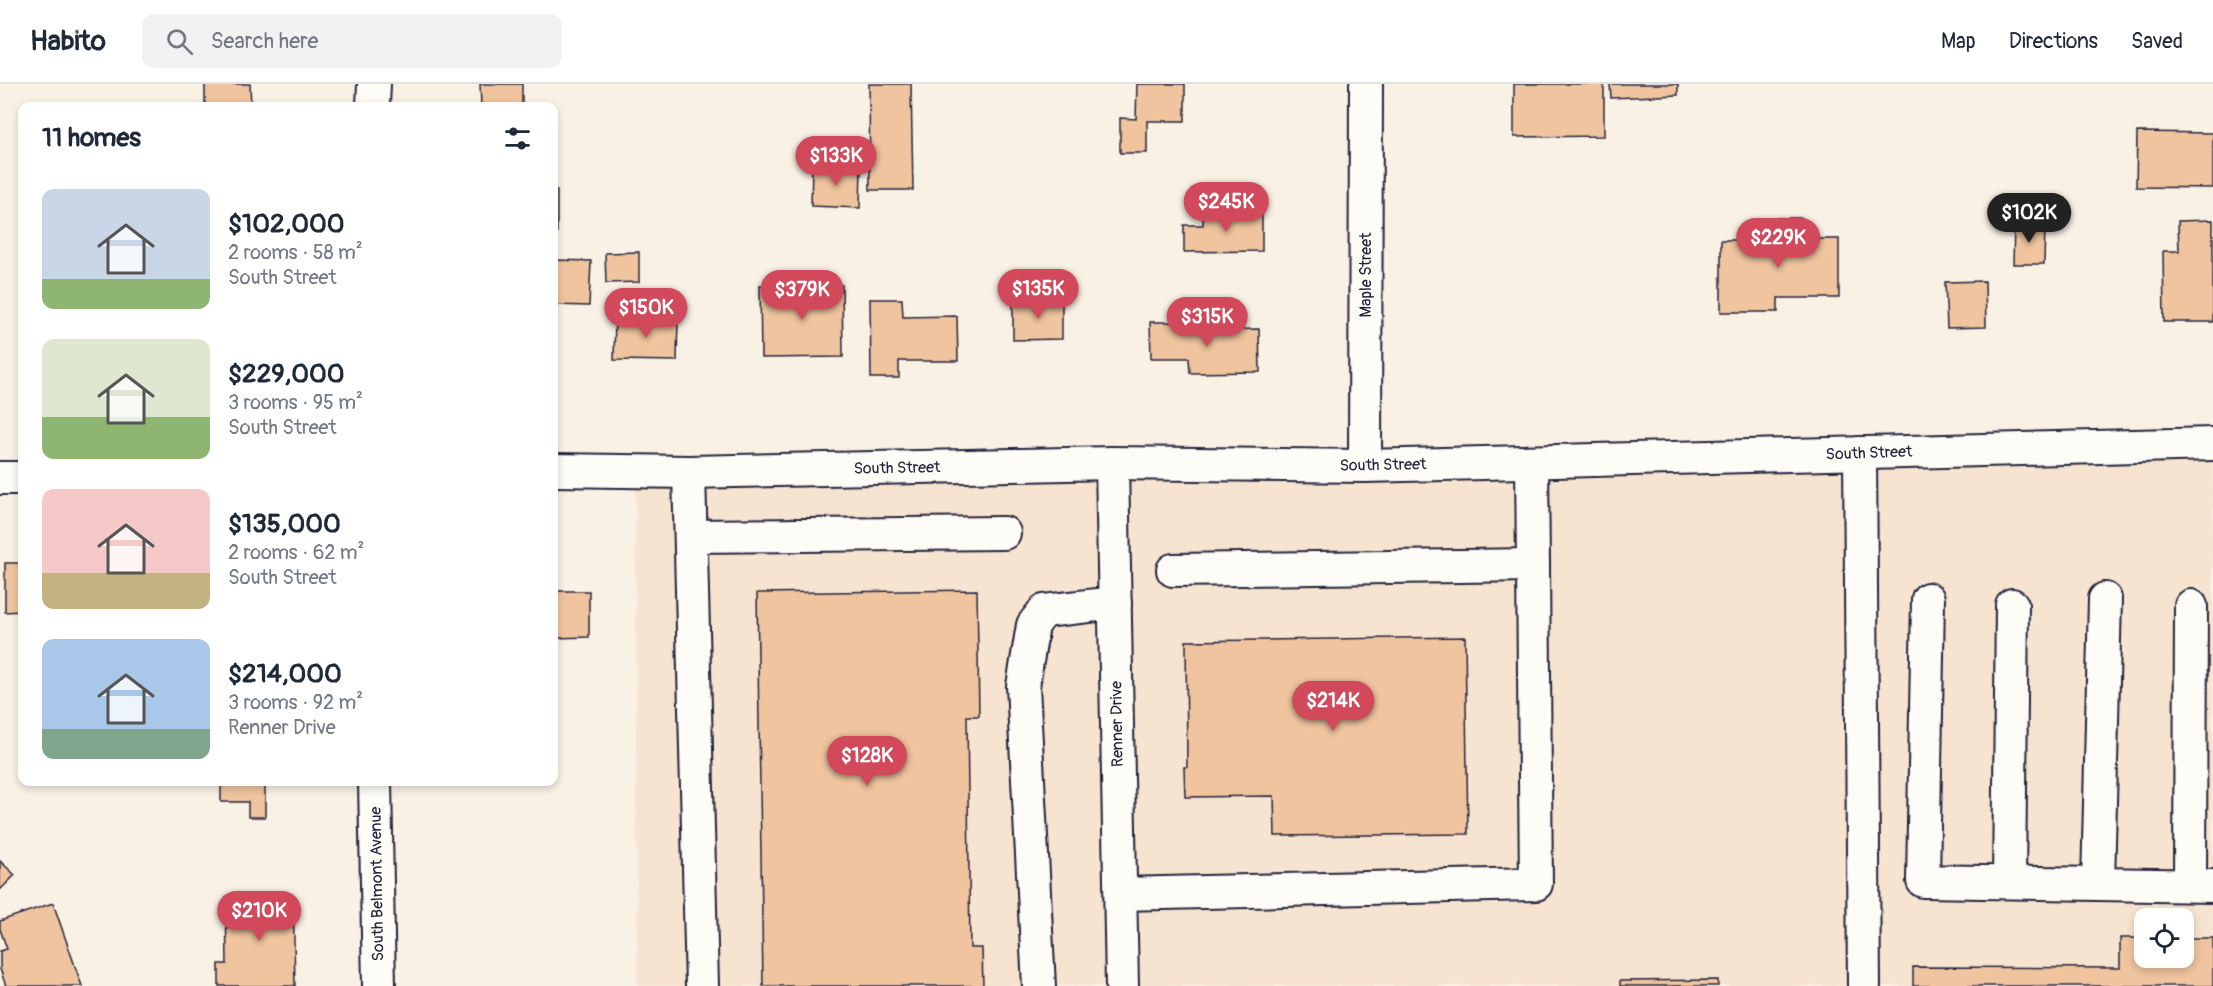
<!DOCTYPE html>
<meta charset="utf-8">
<style>
:root{--surface:#fff;--page:#f2f2f3;--text:#1f2937;--muted:#747a83;--line:#e0e1e3;--accent:#d1495b}
body{margin:0;font-family:Pangolin,sans-serif;background:var(--page);color:var(--text);height:100vh;display:flex;flex-direction:column;font-size:22px;white-space:nowrap}
*{box-sizing:border-box;margin:0}
p{font-size:20px;color:var(--muted)}
.icon{flex:none;width:33px;height:33px;fill:none;stroke:currentColor;stroke-width:2;stroke-linecap:round;stroke-linejoin:round}
.map{position:relative;flex:1;overflow:hidden}
.side{position:absolute;left:18px;top:18px;width:540px;height:684px;display:flex;flex-direction:column;background:var(--surface);border-radius:12px;box-shadow:0 3px 9px #0003}
.side>*{flex:none}
.fabs{position:absolute;left:2134px;top:824px;display:grid;gap:12px}
.fabs a{display:grid;place-items:center;width:60px;height:60px;border-radius:12px;background:var(--surface);box-shadow:0 3px 9px #0003;font-size:30px}
.price{position:absolute;translate:-50% -51px;padding:0 14px;border-radius:21px;background:var(--accent);color:#fff;font-size:20px;line-height:39px;filter:drop-shadow(0 2px 3px #0008)}
.price::after{content:'';position:absolute;left:50%;top:36px;width:18px;height:14px;margin-left:-9px;background:inherit;clip-path:polygon(0 0,100% 0,50% 100%)}
.price.selected{background:#222;color:#fff}
ul{padding:0;list-style:none}
li{display:flex;align-items:center;gap:18px;height:150px;padding:0 24px}
li span{display:grid;place-items:center;flex:none;width:168px;height:120px;border-radius:12px;color:#555}
li>.icon{margin-inline-start:auto}
span .icon{width:72px;height:72px;fill:#fffc;stroke-width:1}
li b{font-size:26px}
h2{display:flex;justify-content:space-between;align-items:center;height:72px;padding:0 24px;font-size:26px}
header{display:flex;align-items:center;gap:36px;box-sizing:border-box;height:84px;padding:0 30px;background:var(--surface);border-bottom:2px solid var(--line)}
header strong{font-size:28px}
nav{display:flex;gap:33px;margin-inline-start:auto;font-size:21px}
.search{width:420px;height:54px;background:var(--page);display:flex;align-items:center;gap:15px;box-sizing:border-box;padding:0 21px;border-radius:12px;color:var(--muted);font-size:22px}
.map>svg:first-child{display:block}
.built{fill:#f7e4d0;fill-rule:evenodd}
.building{fill:#efc49e;stroke:#22223b;stroke-width:1.5}
.lines{fill:none;stroke-linecap:round;stroke-linejoin:round}
.minor-casing{stroke:#22223b;stroke-width:36}
.minor{stroke:#fdfcf7;stroke-width:32}
.labels{text-anchor:middle;dominant-baseline:central;stroke-width:4.5;stroke-linejoin:round;paint-order:stroke}
.street-label{font-size:16px;fill:#22223b;stroke:#fdfcf7}
</style>
<header>
<strong>Habito</strong>
<div class="search"><svg class="icon" aria-label="search" viewBox="0 0 24 24"><circle cx="10" cy="10" r="6"/><path d="M15 15l6 6"/></svg>Search here</div>
<nav><a>Map</a><a>Directions</a><a>Saved</a></nav>
</header>
<div class="map">
<svg width="2213" height="902" viewBox="0 0 2213 902">
<rect width="100%" height="100%" fill="#faf1e5"/>
<filter id="ink" filterUnits="userSpaceOnUse"><feTurbulence type="fractalNoise" baseFrequency=".0167" numOctaves="2"/><feDisplacementMap in="SourceGraphic" scale="12" xChannelSelector="R" yChannelSelector="G"/><feConvolveMatrix kernelMatrix="1 2 1 2 8 2 1 2 1" color-interpolation-filters="sRGB"/></filter>
<g filter="url(#ink)">
<path class="built" d="M 2213,366 L 2213,902 L 637,902 L 635,398 ZM 2145,834 L 2184,834 L 2184,873 L 2145,873 Z"/>
<g class="building">
<path d="M 205,0 L 250,0 L 251,22 L 205,22 Z"/>
<path d="M 480,0 L 522,0 L 522,22 L 481,22 Z"/>
<path d="M 869,0 L 911,0 L 913,106 L 870,106 Z"/>
<path d="M 1137,0 L 1185,0 L 1185,37 L 1147,37 L 1147,69 L 1120,69 L 1120,34 L 1136,35 Z"/>
<path d="M 1514,0 L 1604,0 L 1604,52 L 1514,53 Z"/>
<path d="M 1610,0 L 1678,0 L 1678,11 L 1611,14 Z"/>
<path d="M 2137,48 L 2213,49 L 2213,104 L 2136,103 Z"/>
<path d="M 812,81 L 861,83 L 860,124 L 811,122 Z"/>
<rect x="554" y="106" width="3" height="42"/>
<path d="M 1262,127 L 1262,167 L 1184,168 L 1184,141 L 1203,141 L 1203,128 Z"/>
<path d="M 1773,134 L 1802,134 L 1802,155 L 1839,155 L 1839,214 L 1778,214 L 1778,228 L 1721,228 L 1721,156 L 1773,156 Z"/>
<path d="M 2213,136 L 2213,238 L 2164,238 L 2163,167 L 2179,167 L 2178,137 Z"/>
<path d="M 2014,140 L 2045,141 L 2044,180 L 2013,180 Z"/>
<path d="M 639,168 L 639,198 L 606,199 L 605,169 Z"/>
<path d="M 554,176 L 591,177 L 589,222 L 554,221 Z"/>
<path d="M 1985,197 L 1986,243 L 1947,244 L 1945,198 Z"/>
<path d="M 842,201 L 843,273 L 761,274 L 760,202 Z"/>
<path d="M 870,215 L 902,215 L 903,233 L 957,232 L 958,277 L 899,277 L 899,294 L 871,294 Z"/>
<path d="M 1062,216 L 1062,255 L 1013,256 L 1013,217 Z"/>
<path d="M 615,232 L 678,234 L 677,277 L 614,276 Z"/>
<path d="M 1150,238 L 1183,238 L 1183,247 L 1259,245 L 1260,288 L 1190,289 L 1189,274 L 1151,274 Z"/>
<path d="M 554,477 L 554,507 L 589,507 L 589,553 L 554,554 Z"/>
<path d="M 5,479 L 22,479 L 22,527 L 5,528 Z"/>
<path d="M 977,506 L 979,632 L 967,632 L 970,864 L 982,864 L 983,902 L 763,902 L 757,509 Z"/>
<path d="M 1465,553 L 1468,750 L 1275,752 L 1274,712 L 1185,713 L 1184,683 L 1187,683 L 1186,557 Z"/>
<path d="M 221,698 L 265,698 L 265,733 L 248,733 L 248,718 L 221,718 Z"/>
<path d="M 0,777 L 15,791 L 0,806 Z"/>
<path d="M 293,812 L 295,902 L 219,902 L 219,880 L 227,880 L 226,813 Z"/>
<path d="M 53,819 L 82,902 L 6,902 L 0,885 L 0,867 L 7,865 L 0,845 L 0,837 Z"/>
<path d="M 2120,854 L 2145,854 L 2145,873 L 2184,873 L 2184,854 L 2213,854 L 2213,902 L 1913,902 L 1913,883 L 2120,884 Z"/>
<path d="M 1718,896 L 1718,902 L 1620,902 L 1620,897 Z"/>
</g>
<g class="lines">
<defs>
<g id="minor">
<path d="M 373,22 L 374,0"/>
<path d="M 1860,369 L 1864,902"/>
<path d="M 1112,379 L 1122,902"/>
<path d="M 1365,382 L 1366,0"/>
<path d="M 554,386 L 689,388 L 1112,379 L 1365,382 L 2213,360"/>
<path d="M 689,388 L 702,902"/>
<path d="M 0,394 L 22,394"/>
<path d="M 691,452 L 1004,449"/>
<path d="M 1173,486 L 1533,481"/>
<path d="M 1928,515 L 1923,797 L 2213,802"/>
<path d="M 375,698 L 379,902"/>
<path d="M 2009,798 L 2012,521"/>
<path d="M 2098,800 L 2105,515"/>
<path d="M 2190,801 L 2191,522"/>
<path d="M 1121,810 L 1536,800 L 1532,378"/>
<path d="M 1039,902 L 1023,602 L 1033,541 L 1044,527 L 1115,519"/>
</g>
</defs>
<use href="#minor" class="minor-casing"/>
<use href="#minor" class="minor"/>
</g>
</g>
<g class="labels">
<g class="street-label">
<text transform="translate(1366 191) rotate(-90)">Maple Street</text>
<text transform="translate(1869 369) rotate(-2)">South Street</text>
<text transform="translate(1383 381) rotate(-1)">South Street</text>
<text transform="translate(897 384) rotate(-1)">South Street</text>
<text transform="translate(1117 640) rotate(-91)">Renner Drive</text>
<text transform="translate(377 800) rotate(-91)">South Belmont Avenue</text>
</g>
</g>
</svg>
<div class="fabs">
<a><svg class="icon" aria-label="locate" viewBox="0 0 24 24"><circle cx="12" cy="12" r="6"/><path d="M12 2v4M12 18v4M2 12h4M18 12h4"/></svg></a>
</div>
<b class="price" style="left:836px;top:103px">$133K</b>
<b class="price" style="left:1226px;top:149px">$245K</b>
<b class="price selected" style="left:2029px;top:160px">$102K</b>
<b class="price" style="left:1778px;top:185px">$229K</b>
<b class="price" style="left:1038px;top:236px">$135K</b>
<b class="price" style="left:802px;top:237px">$379K</b>
<b class="price" style="left:646px;top:255px">$150K</b>
<b class="price" style="left:1207px;top:264px">$315K</b>
<b class="price" style="left:1333px;top:648px">$214K</b>
<b class="price" style="left:867px;top:703px">$128K</b>
<b class="price" style="left:259px;top:858px">$210K</b>
<section class="side">
<h2>11 homes<svg class="icon" aria-label="filters" viewBox="0 0 24 24"><path d="M4 7h16M4 17h16"/><circle cx="9" cy="7" r="2"/><circle cx="15" cy="17" r="2"/></svg></h2>
<ul>
<li><span style="background:linear-gradient(#c9d6e8 75%,#8fb573 0)"><svg class="icon" aria-label="home" viewBox="0 0 24 24"><path d="M3 11l9-7 9 7M6 9v11h12V9"/></svg></span><div><b>$102,000</b><p>2 rooms · 58 m²</p><p>South Street</p></div></li>
<li><span style="background:linear-gradient(#dfe7d0 65%,#8fb573 0)"><svg class="icon" aria-label="home" viewBox="0 0 24 24"><path d="M3 11l9-7 9 7M6 9v11h12V9"/></svg></span><div><b>$229,000</b><p>3 rooms · 95 m²</p><p>South Street</p></div></li>
<li><span style="background:linear-gradient(#f6c9c9 70%,#c2b280 0)"><svg class="icon" aria-label="home" viewBox="0 0 24 24"><path d="M3 11l9-7 9 7M6 9v11h12V9"/></svg></span><div><b>$135,000</b><p>2 rooms · 62 m²</p><p>South Street</p></div></li>
<li><span style="background:linear-gradient(#a9c7e8 75%,#7fa58c 0)"><svg class="icon" aria-label="home" viewBox="0 0 24 24"><path d="M3 11l9-7 9 7M6 9v11h12V9"/></svg></span><div><b>$214,000</b><p>3 rooms · 92 m²</p><p>Renner Drive</p></div></li>
</ul>
</section>
</div>
